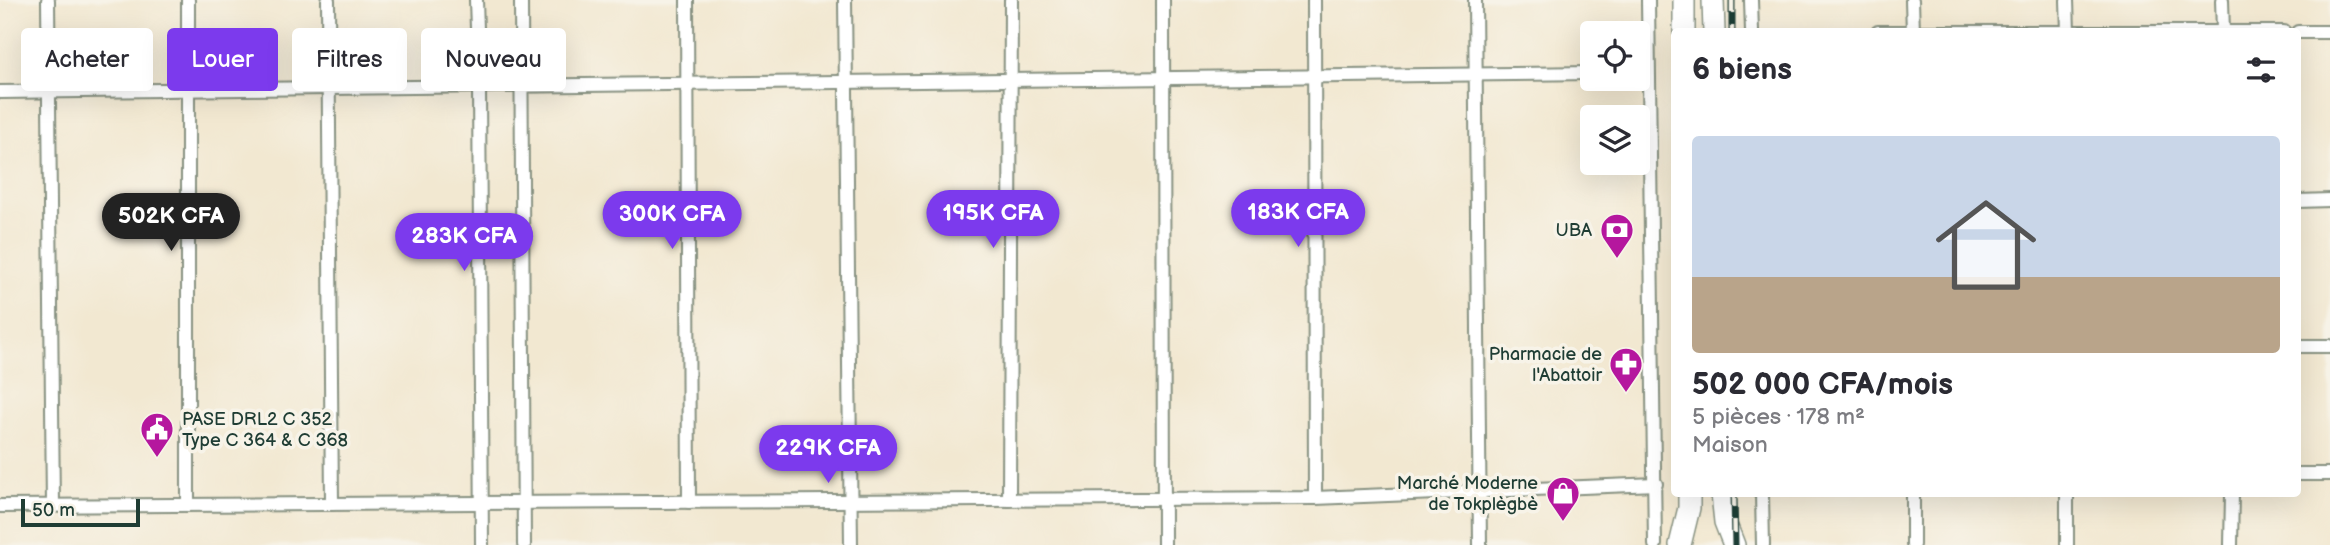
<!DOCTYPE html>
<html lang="fr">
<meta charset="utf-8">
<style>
:root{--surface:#fff;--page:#f2f2f3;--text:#2b2b33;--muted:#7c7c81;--accent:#7c3aed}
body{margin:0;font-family:"Balsamiq Sans",sans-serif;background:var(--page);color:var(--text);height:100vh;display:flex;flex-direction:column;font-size:26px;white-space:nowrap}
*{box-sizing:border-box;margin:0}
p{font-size:23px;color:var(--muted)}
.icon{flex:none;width:38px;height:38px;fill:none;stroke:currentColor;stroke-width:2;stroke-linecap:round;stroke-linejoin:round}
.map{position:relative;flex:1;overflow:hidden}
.panel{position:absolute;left:1671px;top:28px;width:630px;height:469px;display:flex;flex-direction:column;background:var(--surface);border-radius:7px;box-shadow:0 7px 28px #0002}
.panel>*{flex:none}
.hud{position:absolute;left:21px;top:28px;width:665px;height:63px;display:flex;gap:14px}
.controls{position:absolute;left:1580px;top:21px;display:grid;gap:14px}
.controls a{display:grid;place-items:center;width:70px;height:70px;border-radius:7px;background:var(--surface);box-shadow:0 7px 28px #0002;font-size:35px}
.scale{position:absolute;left:21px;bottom:18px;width:119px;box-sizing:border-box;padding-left:7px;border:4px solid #1f3d34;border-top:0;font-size:19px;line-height:24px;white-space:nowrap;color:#1f3d34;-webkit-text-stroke:5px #f7f3e8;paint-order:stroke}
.price{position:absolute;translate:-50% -60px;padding:0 16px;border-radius:24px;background:var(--accent);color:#fff;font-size:23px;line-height:46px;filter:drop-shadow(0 2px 4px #0008)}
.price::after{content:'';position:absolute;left:50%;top:42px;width:21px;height:16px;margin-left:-10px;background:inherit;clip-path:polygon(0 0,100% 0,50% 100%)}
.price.selected{background:#222;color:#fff}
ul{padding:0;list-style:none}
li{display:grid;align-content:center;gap:14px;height:371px;padding:0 21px}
li span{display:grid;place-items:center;height:217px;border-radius:7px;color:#555}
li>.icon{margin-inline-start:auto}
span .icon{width:126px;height:126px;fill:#fffc;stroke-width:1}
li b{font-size:30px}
h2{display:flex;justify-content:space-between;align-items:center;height:84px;padding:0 21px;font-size:30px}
.tag{padding:0 24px;border-radius:7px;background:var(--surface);box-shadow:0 7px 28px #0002;font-size:24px;line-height:63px}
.tag.selected{background:var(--accent);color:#fff}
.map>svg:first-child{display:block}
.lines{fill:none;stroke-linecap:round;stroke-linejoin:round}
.minor-casing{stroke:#889282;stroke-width:16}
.trunk-casing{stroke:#889282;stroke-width:24}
.minor{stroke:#fff;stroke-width:12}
.trunk{stroke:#fff;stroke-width:21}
.rail-casing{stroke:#1f3d34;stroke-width:7}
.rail{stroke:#f7f3e8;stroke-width:4.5;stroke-dasharray:13;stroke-linecap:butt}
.labels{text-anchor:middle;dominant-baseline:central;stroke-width:7;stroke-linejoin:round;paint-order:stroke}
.poi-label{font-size:18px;fill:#1f3d34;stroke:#f7f3e8;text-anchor:end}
</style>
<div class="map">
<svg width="2330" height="545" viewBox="0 0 2330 545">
<rect width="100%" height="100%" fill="#f7f3e8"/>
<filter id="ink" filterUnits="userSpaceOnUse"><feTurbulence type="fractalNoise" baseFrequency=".0143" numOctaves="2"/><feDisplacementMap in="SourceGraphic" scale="14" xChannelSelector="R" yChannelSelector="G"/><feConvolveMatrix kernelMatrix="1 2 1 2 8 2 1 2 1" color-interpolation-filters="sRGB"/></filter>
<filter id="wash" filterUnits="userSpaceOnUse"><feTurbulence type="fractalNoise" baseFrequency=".00686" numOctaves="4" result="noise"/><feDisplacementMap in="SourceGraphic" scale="28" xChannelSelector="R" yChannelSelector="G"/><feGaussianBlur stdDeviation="1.57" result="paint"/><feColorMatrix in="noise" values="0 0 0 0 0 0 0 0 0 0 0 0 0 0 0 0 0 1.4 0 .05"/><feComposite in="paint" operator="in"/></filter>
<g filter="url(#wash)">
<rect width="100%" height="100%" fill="#f2e8d1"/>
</g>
<g filter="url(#ink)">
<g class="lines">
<defs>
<g id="minor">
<path d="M 48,0 L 53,506"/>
<path d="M 188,0 L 188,505"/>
<path d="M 328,0 L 332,504"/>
<path d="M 476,0 L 479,86 L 482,545"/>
<path d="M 521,0 L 524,545"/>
<path d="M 687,0 L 689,502"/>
<path d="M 845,0 L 851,545"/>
<path d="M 1163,0 L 1164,545"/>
<path d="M 1314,0 L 1315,498"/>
<path d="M 1475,0 L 1480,545"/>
<path d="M 1648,0 L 1655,545"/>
<path d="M 1751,0 L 1752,32"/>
<path d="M 1912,0 L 1913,32"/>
<path d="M 2067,0 L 2068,32"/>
<path d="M 2222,0 L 2223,31"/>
<path d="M 1878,32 L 2284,32"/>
<path d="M 2298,32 L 2330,32"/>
<path d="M 0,92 L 1592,73"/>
<path d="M 2298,201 L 2330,200"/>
<path d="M 2298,346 L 2330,346"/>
<path d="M 2298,474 L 2330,474"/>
<path d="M 1762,494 L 1763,545"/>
<path d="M 1913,494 L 1913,545"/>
<path d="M 2067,494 L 2067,545"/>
<path d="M 1009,500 L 1011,0"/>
<path d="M 0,506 L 1315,498 L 1656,484"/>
<path d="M 2231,545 L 2232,494"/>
</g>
<g id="trunk">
<path d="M 1684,0 L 1684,32"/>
<path d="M 1713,0 L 1714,32"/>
<path d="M 1722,494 L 1725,522 L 1734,545"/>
<path d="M 1680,545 L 1689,508 L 1689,494"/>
</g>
</defs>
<use href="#minor" class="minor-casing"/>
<use href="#trunk" class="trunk-casing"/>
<use href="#minor" class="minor"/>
<use href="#trunk" class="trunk"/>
<defs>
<g id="rail">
<path d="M 1732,0 L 1732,32"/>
<path d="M 1734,494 L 1735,545"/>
</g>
</defs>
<use href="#rail" class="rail-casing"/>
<use href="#rail" class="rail"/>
</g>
</g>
<defs>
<symbol id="bank-pin" viewBox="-11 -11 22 30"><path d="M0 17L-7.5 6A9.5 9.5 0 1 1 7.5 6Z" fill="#b5179e" stroke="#f7f3e8"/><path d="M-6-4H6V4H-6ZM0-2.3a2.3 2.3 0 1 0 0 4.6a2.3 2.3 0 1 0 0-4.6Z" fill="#fff"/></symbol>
<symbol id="pharmacy-pin" viewBox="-11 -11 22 30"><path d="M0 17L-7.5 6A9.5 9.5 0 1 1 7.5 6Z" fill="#b5179e" stroke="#f7f3e8"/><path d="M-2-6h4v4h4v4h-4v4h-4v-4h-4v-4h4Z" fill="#fff"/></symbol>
<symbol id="civic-pin" viewBox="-11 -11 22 30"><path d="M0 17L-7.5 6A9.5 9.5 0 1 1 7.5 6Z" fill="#b5179e" stroke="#f7f3e8"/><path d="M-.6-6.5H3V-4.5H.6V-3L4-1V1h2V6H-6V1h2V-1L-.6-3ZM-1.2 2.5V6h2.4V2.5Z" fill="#fff"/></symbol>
<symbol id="shop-pin" viewBox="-11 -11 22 30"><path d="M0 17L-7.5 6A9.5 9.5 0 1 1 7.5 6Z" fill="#b5179e" stroke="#f7f3e8"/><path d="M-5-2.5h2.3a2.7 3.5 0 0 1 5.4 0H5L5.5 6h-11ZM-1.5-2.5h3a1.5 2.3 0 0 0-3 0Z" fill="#fff"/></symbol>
</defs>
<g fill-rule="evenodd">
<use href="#bank-pin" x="1598" y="211" width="38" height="52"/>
<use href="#pharmacy-pin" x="1607" y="345" width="38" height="52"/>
<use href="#civic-pin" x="138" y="410" width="38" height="52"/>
<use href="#shop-pin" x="1544" y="474" width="38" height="52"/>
</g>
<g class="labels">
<g class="poi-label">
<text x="1592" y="230">UBA</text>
<text x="1602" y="354">Pharmacie de<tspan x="1602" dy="21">l'Abattoir</tspan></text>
<text x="182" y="419" text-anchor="start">PASE DRL2 C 352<tspan x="182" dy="21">Type C 364 &amp; C 368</tspan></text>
<text x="1538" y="483">Marché Moderne<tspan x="1538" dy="21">de Tokplègbè</tspan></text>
</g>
</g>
</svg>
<div class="controls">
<a><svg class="icon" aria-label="locate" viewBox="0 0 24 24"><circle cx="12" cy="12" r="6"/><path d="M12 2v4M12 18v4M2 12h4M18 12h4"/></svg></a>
<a><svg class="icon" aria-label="layers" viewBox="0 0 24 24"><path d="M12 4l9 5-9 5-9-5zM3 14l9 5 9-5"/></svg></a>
</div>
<div class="scale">50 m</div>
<b class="price" style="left:1298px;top:249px">183K CFA</b>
<b class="price" style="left:993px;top:250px">195K CFA</b>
<b class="price" style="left:672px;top:251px">300K CFA</b>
<b class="price selected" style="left:171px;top:253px">502K CFA</b>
<b class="price" style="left:464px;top:273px">283K CFA</b>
<b class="price" style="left:828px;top:485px">229K CFA</b>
<div class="hud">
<a class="tag">Acheter</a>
<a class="tag selected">Louer</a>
<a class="tag">Filtres</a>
<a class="tag">Nouveau</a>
</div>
<section class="panel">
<h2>6 biens<svg class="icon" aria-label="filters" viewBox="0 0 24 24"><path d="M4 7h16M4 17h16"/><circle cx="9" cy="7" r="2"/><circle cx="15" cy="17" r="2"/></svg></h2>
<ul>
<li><span style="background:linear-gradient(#c9d6e8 65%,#b9a48a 0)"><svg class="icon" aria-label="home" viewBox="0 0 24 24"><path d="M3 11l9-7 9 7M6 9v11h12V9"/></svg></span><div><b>502 000 CFA/mois</b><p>5 pièces · 178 m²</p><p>Maison</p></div></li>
</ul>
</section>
</div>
